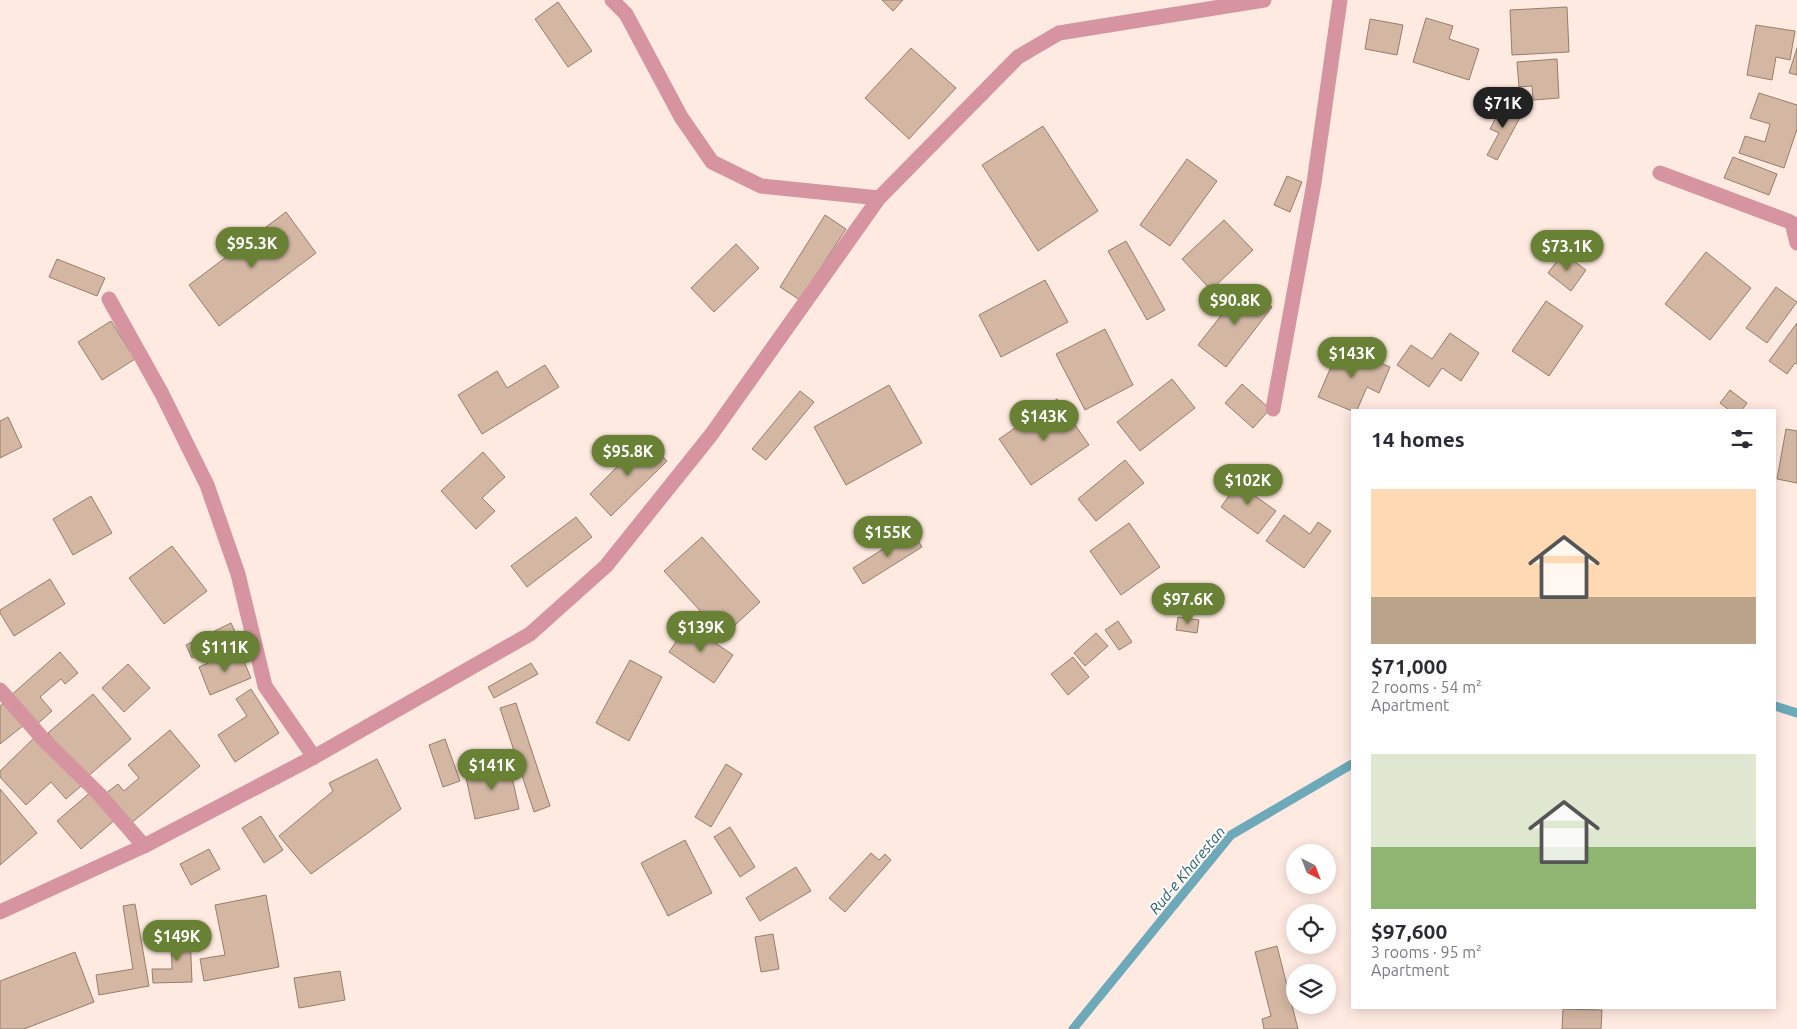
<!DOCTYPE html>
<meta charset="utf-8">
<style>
:root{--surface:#fff;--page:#f2f2f3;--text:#2b2b33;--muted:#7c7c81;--accent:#698134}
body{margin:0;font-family:Ubuntu,sans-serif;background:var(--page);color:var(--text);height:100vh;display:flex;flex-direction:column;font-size:19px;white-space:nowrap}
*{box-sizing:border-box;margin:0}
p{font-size:16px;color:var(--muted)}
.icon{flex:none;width:28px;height:28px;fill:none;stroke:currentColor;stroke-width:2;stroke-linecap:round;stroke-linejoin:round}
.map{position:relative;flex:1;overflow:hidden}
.details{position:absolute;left:1351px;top:409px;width:425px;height:600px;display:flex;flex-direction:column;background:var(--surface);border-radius:0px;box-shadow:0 2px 12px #0003}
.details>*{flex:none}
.needle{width:32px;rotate:138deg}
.controls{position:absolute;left:1286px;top:844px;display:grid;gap:10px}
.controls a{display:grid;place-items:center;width:50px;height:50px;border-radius:50%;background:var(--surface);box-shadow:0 2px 12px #0003;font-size:25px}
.price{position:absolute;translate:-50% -42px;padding:0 11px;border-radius:18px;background:var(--accent);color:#fff;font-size:16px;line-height:32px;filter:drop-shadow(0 1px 2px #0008)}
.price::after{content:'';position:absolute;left:50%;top:30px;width:15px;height:11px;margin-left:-8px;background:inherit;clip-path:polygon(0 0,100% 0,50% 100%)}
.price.selected{background:#222;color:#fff}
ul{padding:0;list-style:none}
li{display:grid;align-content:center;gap:10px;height:265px;padding:0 20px}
li span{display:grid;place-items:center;height:155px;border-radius:0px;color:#555}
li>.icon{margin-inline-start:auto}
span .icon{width:90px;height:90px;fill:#fffc;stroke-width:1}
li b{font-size:21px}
h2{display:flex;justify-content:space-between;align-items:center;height:60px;padding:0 20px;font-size:21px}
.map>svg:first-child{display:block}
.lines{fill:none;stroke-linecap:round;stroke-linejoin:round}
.stream{stroke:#6da9b8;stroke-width:9}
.building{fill:#d3b7a3;stroke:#977d6a}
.minor{stroke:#d594a0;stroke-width:15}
.labels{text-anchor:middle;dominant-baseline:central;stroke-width:4;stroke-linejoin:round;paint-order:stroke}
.water-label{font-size:15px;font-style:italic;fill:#2c5f6c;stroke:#fcfcfc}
</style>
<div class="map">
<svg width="1797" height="1029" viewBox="0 0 1797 1029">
<rect width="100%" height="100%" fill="#ffeae1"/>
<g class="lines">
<g class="stream">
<path d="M 1775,706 L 1797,713"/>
<path d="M 1073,1029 L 1231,835 L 1352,764"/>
</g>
</g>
<g class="building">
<path d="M 882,0 L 903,0 L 893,11 Z"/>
<path d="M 558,2 L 592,51 L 568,67 L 535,19 Z"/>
<path d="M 1567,7 L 1569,52 L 1512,55 L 1510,10 Z"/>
<path d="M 1426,18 L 1453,26 L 1449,39 L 1479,49 L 1469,80 L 1413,62 Z"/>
<path d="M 1370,19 L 1403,25 L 1397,55 L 1365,49 Z"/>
<path d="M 1756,25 L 1795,31 L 1790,60 L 1776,57 L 1772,80 L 1747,75 Z"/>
<path d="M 911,48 L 956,88 L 909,139 L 865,98 Z"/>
<path d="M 1797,48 L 1797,75 L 1789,73 Z"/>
<path d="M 1557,59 L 1559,98 L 1533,100 L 1532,86 L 1519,87 L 1517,62 Z"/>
<path d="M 1759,93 L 1797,105 L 1797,129 L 1784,168 L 1739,153 L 1745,136 L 1765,142 L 1770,124 L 1750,118 Z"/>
<path d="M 1503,104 L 1522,114 L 1497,160 L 1487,155 L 1499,133 L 1490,129 Z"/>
<path d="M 1043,126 L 1098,211 L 1038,251 L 982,165 Z"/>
<path d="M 1733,157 L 1777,174 L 1769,195 L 1724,178 Z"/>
<path d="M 1187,159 L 1217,181 L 1170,246 L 1140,225 Z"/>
<path d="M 1287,176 L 1302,182 L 1290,212 L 1274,205 Z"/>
<path d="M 286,212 L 316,253 L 219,326 L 189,285 Z"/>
<path d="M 825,215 L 846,229 L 800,300 L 780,287 Z"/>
<path d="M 1224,220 L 1253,250 L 1211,290 L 1182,259 Z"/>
<path d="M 1126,241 L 1165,310 L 1147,320 L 1108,251 Z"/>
<path d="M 736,244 L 759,268 L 714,312 L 691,288 Z"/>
<path d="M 1706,252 L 1751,288 L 1710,340 L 1665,304 Z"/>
<path d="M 1563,253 L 1586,270 L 1571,291 L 1548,273 Z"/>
<path d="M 57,259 L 105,278 L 97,296 L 49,277 Z"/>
<path d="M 1045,280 L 1068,322 L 1001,357 L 979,315 Z"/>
<path d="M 1245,285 L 1272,307 L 1226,367 L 1198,345 Z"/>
<path d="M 1776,287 L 1797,302 L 1767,343 L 1746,328 Z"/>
<path d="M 1546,301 L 1583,326 L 1549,376 L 1512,351 Z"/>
<path d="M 111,321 L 135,359 L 102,380 L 78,342 Z"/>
<path d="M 1797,323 L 1797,364 L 1795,363 L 1787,374 L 1769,361 Z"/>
<path d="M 1105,329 L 1133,385 L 1085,410 L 1056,354 Z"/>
<path d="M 1450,333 L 1479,353 L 1461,381 L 1442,368 L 1429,387 L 1397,365 L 1411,345 L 1432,359 Z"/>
<path d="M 1340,346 L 1390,367 L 1379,393 L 1367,387 L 1357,410 L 1352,411 L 1318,397 Z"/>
<path d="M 545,365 L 559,387 L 482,434 L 458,395 L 497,371 L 507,388 Z"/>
<path d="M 1172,379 L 1195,408 L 1140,451 L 1117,422 Z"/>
<path d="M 1242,384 L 1270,409 L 1253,428 L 1225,403 Z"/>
<path d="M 889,385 L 922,443 L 846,485 L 814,427 Z"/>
<path d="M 1730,390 L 1747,403 L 1742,410 L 1729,410 L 1720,403 Z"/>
<path d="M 800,391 L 814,402 L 766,460 L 752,449 Z"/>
<path d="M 1057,399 L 1089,445 L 1031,485 L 999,439 Z"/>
<path d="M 8,417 L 22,447 L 0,458 L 0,421 Z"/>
<path d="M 1786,429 L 1797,431 L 1797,483 L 1777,479 Z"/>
<path d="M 645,439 L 667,461 L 611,516 L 590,494 Z"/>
<path d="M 483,452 L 505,477 L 482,498 L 495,511 L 476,529 L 441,491 Z"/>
<path d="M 1125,460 L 1144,483 L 1096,521 L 1078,499 Z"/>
<path d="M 1245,473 L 1257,482 L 1251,493 L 1276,511 L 1258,534 L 1221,507 Z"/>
<path d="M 91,496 L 112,533 L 73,555 L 53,519 Z"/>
<path d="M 1284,515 L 1310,534 L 1318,522 L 1331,531 L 1304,568 L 1266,541 Z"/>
<path d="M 576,517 L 592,537 L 527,587 L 511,566 Z"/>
<path d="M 1129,523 L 1160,567 L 1121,595 L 1090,551 Z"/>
<path d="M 912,531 L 922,547 L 863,584 L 853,568 Z"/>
<path d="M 702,537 L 760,602 L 723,636 L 664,571 Z"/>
<path d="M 172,546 L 207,591 L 164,624 L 129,578 Z"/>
<path d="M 50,579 L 65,604 L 14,636 L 0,613 L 0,610 Z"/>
<path d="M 1178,617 L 1199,620 L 1197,633 L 1176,630 Z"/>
<path d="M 1118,621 L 1132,642 L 1119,650 L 1105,630 Z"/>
<path d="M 231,623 L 237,636 L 192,658 L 186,645 Z"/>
<path d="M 688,624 L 733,655 L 714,683 L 669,652 Z"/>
<path d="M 1096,633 L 1108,646 L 1085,666 L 1074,653 Z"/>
<path d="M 239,650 L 251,678 L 210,695 L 199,667 Z"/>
<path d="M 60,652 L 78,673 L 65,684 L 61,679 L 40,697 L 52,711 L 34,727 L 9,697 Z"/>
<path d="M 1073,657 L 1089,677 L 1068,695 L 1051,674 Z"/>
<path d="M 630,660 L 662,677 L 629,741 L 596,723 Z"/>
<path d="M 531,663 L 538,674 L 494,698 L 488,687 Z"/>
<path d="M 128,664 L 150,688 L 124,712 L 102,688 Z"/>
<path d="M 251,689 L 279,733 L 235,762 L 218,735 L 247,716 L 236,699 Z"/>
<path d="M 93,694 L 131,739 L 86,778 L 48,733 Z"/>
<path d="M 5,702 L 24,725 L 0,744 L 0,706 Z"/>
<path d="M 516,703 L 550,806 L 534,812 L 500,708 Z"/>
<path d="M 170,730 L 200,766 L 130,824 L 105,794 L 118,784 L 124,791 L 139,778 L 128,765 Z"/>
<path d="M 34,738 L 81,786 L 66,799 L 51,782 L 26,805 L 0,777 L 0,771 Z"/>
<path d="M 445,739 L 460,781 L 443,787 L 429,745 Z"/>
<path d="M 377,759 L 401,809 L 311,874 L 279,836 L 333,791 L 329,783 Z"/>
<path d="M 509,763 L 519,809 L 475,819 L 465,773 Z"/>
<path d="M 726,764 L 742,774 L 711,827 L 695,817 Z"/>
<path d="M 0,789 L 37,833 L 0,865 Z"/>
<path d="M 92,791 L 116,819 L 81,849 L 57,821 Z"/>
<path d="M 261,816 L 283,850 L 264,863 L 242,828 Z"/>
<path d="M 730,827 L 755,867 L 740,877 L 714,837 Z"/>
<path d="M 685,840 L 712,893 L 668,916 L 641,863 Z"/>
<path d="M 209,849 L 220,869 L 191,885 L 180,864 Z"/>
<path d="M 871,853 L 879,860 L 885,854 L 891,860 L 845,912 L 829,898 Z"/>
<path d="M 796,867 L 811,891 L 760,921 L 746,898 Z"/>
<path d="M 266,895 L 279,967 L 204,981 L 200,959 L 225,955 L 215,905 Z"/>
<path d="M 135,904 L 149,986 L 99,995 L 96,975 L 133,969 L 123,906 Z"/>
<path d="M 171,934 L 190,934 L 192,982 L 153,983 L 152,969 L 172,969 Z"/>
<path d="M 773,934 L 779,969 L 761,972 L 755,937 Z"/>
<path d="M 1277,946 L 1298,1029 L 1264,1029 L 1262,1019 L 1271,1016 L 1255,952 Z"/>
<path d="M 75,952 L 94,1002 L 24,1029 L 0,1029 L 0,981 Z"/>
<path d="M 340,971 L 345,1000 L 299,1008 L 294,978 Z"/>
<path d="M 1563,1009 L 1602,1010 L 1601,1029 L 1562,1029 Z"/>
</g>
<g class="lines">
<g class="minor">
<path d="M 612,0 L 626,14 L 681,117 L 712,162 L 761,186 L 879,198"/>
<path d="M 1660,173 L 1788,221 L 1792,223 L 1797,243"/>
<path d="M 109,299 L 162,394 L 207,485 L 238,574 L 265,686 L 314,757"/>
<path d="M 1273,409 L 1314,183 L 1340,0"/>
<path d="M 0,690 L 44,740 L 99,794 L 144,846"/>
<path d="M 0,912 L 144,846 L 314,757 L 530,634 L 606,566 L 711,435 L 879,198 L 1018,57 L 1059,33 L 1264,0"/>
</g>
</g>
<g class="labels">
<g class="water-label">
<text transform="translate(1187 870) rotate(-50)">Rud-e Kharestan</text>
</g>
</g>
</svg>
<div class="controls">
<a><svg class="needle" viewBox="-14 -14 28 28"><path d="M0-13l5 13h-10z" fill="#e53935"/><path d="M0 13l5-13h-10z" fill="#7c7c81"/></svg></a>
<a><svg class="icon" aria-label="locate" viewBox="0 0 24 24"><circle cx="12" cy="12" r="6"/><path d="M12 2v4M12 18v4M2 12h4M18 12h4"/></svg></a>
<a><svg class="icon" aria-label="layers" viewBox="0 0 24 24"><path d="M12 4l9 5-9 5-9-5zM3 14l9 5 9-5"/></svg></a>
</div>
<b class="price selected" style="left:1503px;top:129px">$71K</b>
<b class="price" style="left:252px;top:269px">$95.3K</b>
<b class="price" style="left:1567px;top:272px">$73.1K</b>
<b class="price" style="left:1235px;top:326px">$90.8K</b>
<b class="price" style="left:1352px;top:379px">$143K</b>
<b class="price" style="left:1044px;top:442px">$143K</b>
<b class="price" style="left:628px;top:477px">$95.8K</b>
<b class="price" style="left:1248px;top:506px">$102K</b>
<b class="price" style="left:888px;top:558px">$155K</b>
<b class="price" style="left:1188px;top:625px">$97.6K</b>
<b class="price" style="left:701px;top:653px">$139K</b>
<b class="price" style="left:225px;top:673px">$111K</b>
<b class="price" style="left:492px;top:791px">$141K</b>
<b class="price" style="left:177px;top:962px">$149K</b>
<section class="details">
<h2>14 homes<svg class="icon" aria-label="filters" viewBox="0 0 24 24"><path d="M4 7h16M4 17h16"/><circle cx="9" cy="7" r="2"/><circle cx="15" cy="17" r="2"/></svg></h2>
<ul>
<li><span style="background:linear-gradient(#ffd9b3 70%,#b9a48a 0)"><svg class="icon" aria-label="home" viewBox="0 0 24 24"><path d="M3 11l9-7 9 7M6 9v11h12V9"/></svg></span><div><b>$71,000</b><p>2 rooms · 54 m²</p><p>Apartment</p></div></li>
<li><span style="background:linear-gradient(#dfe7d0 60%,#8fb573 0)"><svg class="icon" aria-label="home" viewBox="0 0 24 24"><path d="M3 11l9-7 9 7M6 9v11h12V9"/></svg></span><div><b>$97,600</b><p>3 rooms · 95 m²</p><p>Apartment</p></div></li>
</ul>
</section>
</div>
